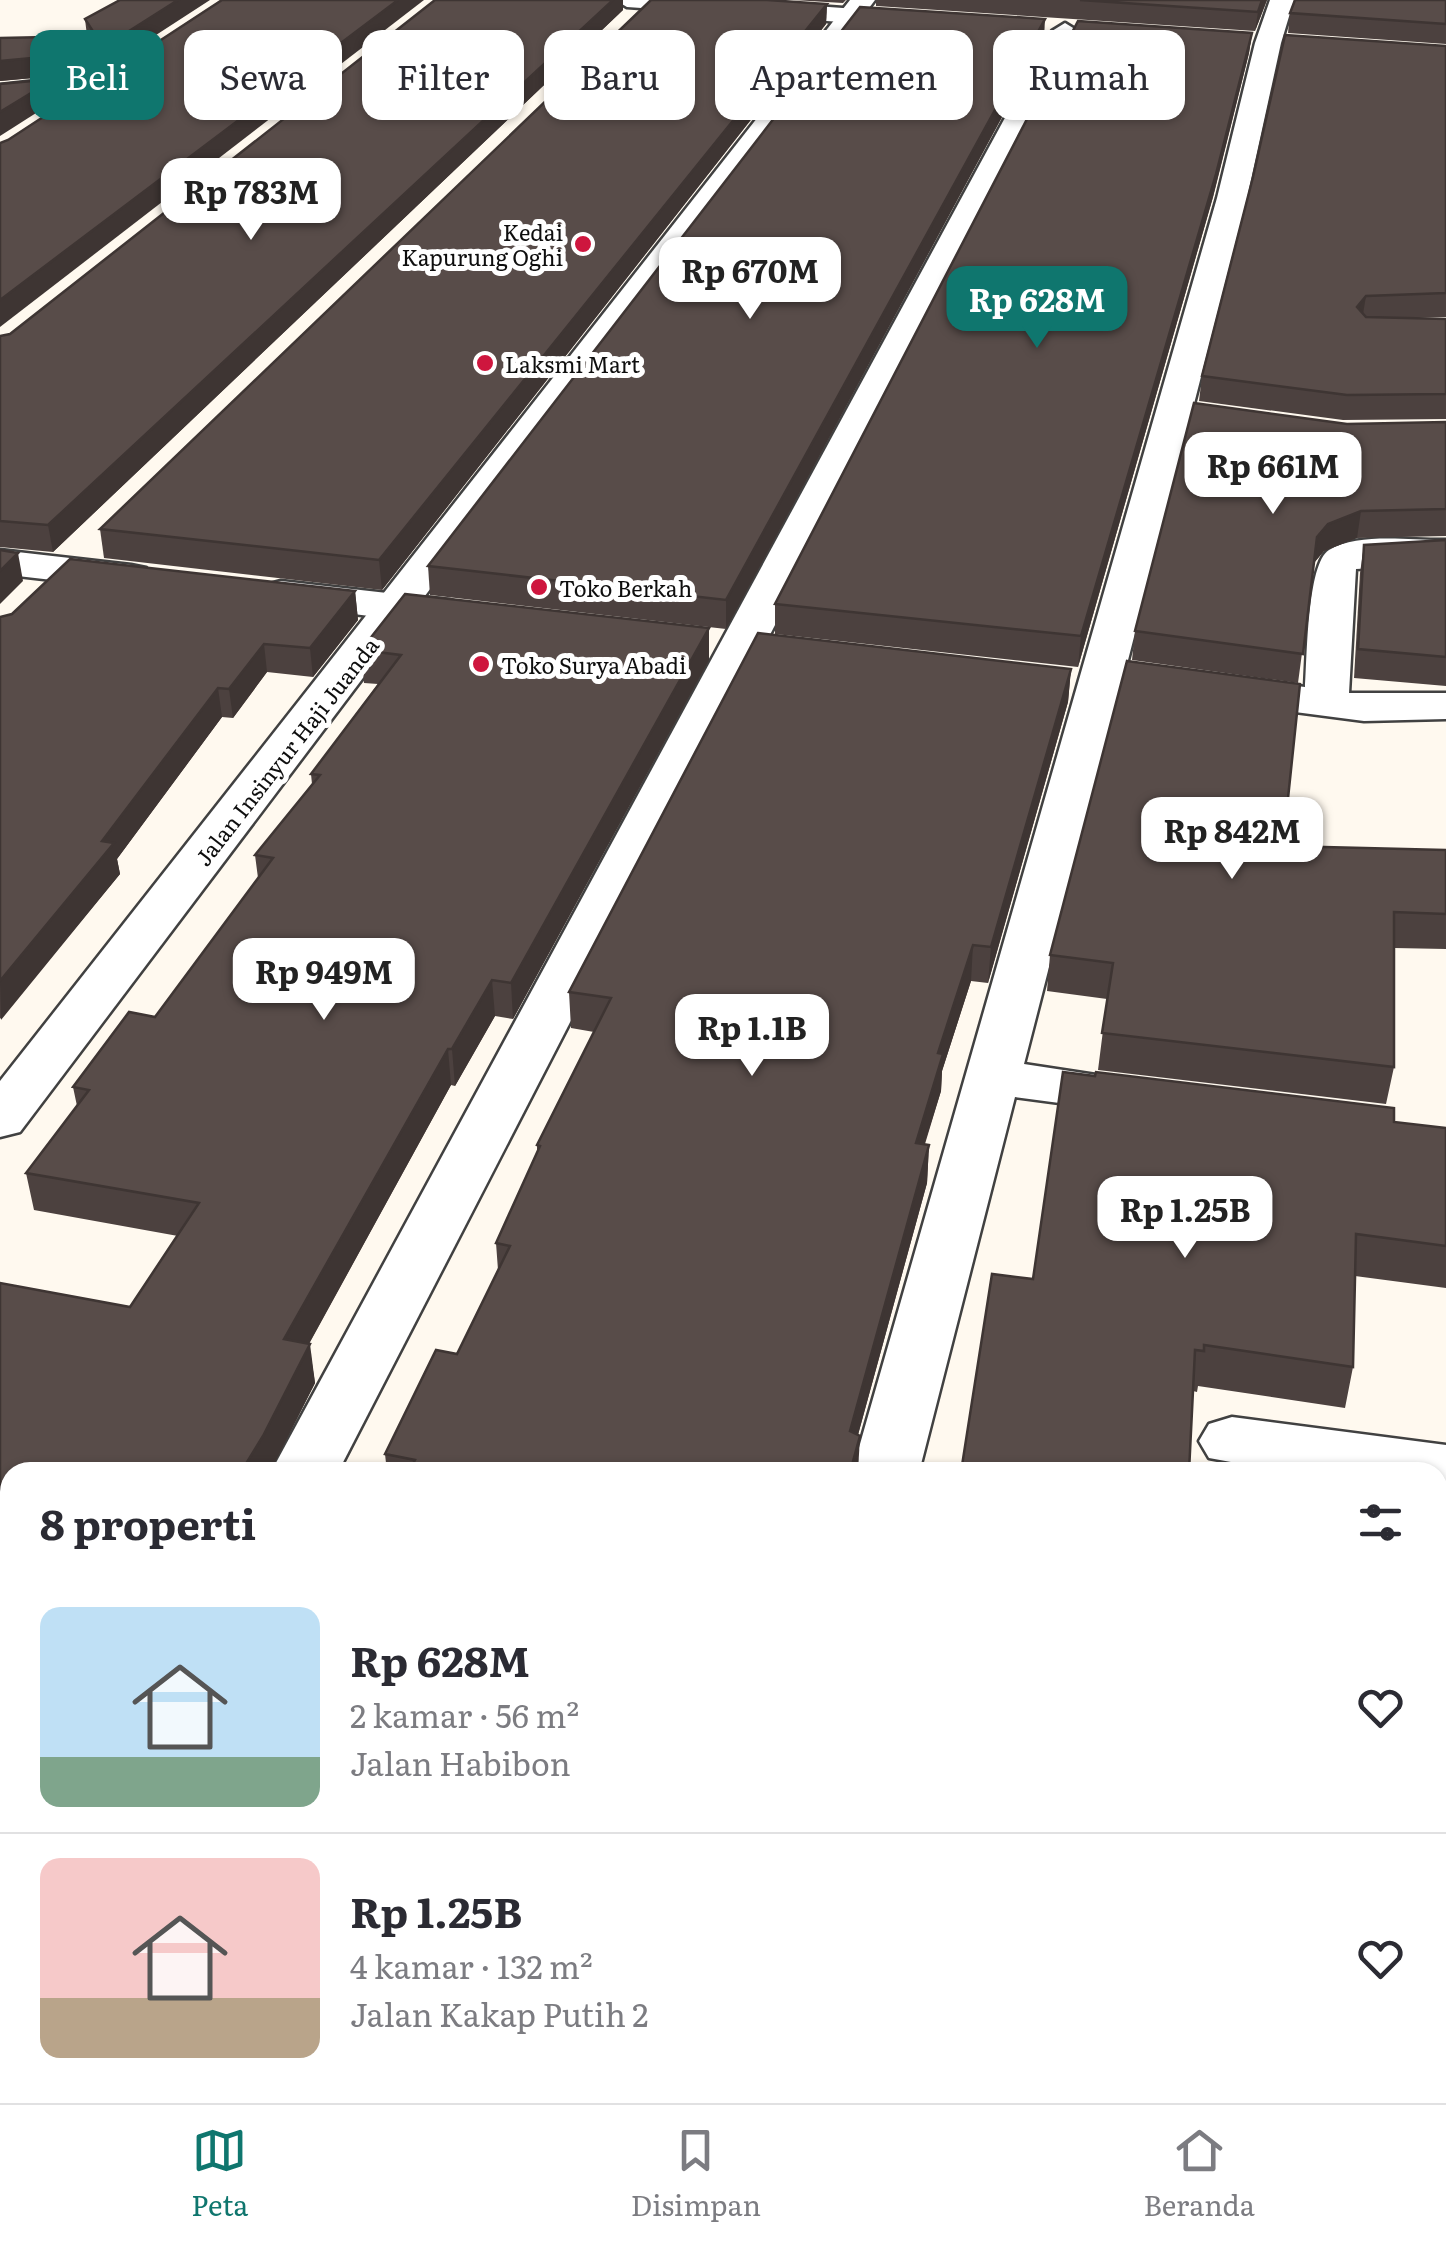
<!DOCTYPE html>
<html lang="id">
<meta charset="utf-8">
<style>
:root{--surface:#fff;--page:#f2f2f3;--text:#2b2b33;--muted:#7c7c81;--line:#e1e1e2;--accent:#0f766e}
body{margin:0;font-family:Literata,serif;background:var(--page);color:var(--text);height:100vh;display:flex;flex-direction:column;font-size:38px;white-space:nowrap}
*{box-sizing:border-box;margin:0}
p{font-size:32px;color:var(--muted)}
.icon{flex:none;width:55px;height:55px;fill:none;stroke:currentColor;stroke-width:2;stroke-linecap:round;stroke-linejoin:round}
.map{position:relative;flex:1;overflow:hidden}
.side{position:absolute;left:0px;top:1462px;width:1448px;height:642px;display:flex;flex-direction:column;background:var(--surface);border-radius:30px 30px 0 0;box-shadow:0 2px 8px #0004}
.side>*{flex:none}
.top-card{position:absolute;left:30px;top:30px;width:1388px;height:90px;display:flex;gap:20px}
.price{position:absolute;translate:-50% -85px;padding:0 22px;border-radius:20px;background:#fff;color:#222;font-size:32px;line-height:65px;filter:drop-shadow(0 2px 5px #0008)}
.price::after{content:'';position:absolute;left:50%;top:60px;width:30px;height:22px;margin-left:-15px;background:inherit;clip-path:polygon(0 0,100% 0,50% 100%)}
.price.active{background:var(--accent);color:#fff}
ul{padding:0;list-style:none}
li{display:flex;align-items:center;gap:30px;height:250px;padding:0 40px}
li+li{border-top:2px solid var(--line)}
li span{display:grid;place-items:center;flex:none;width:280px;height:200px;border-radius:20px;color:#555}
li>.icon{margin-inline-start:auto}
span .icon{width:120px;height:120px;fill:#fffc;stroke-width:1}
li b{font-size:42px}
h2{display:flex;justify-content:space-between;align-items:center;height:120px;padding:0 40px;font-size:42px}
.chip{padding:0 35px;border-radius:20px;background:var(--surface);box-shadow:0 2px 8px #0004;font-size:35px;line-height:90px}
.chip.active{background:var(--accent);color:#fff}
.tab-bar{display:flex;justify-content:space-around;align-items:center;height:140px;border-top:2px solid var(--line);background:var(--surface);font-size:28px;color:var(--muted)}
.tab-bar a{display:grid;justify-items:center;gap:5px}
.tab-bar .active{color:var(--accent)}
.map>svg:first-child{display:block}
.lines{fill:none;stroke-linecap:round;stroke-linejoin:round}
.minor-casing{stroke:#414141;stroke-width:5}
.tertiary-casing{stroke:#414141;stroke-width:5}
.minor{fill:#fff;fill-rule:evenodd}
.tertiary{fill:#fff;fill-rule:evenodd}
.wall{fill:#4c413f}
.shaded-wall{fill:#3e3533}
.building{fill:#584c49;stroke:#3e3533;stroke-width:2.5}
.poi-dot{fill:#ce163e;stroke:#fff;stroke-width:4}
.labels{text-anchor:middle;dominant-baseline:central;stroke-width:10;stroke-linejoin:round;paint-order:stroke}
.far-poi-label{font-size:22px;fill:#0e0e0e;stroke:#fff;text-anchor:start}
.far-street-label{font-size:22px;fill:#0e0e0e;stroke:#fff}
</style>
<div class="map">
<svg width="1446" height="2103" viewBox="0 0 1446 2103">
<rect width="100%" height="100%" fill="#fff9ef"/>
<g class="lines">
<defs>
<g id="minor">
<path d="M 615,0 L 732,0 L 913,13 L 925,20 L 913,27 L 627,7 Z"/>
<path d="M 1270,0 L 1294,0 L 1281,43 L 1247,198 L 1024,1064 L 1155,1084 L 1163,1096 L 1155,1108 L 1135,1113 L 1015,1097 L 919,1472 L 852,1472 L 1217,198 L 1255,43 Z"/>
<path d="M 1065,23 L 1078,31 L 953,280 L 338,1472 L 271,1472 L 1052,31 Z"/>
<path d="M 109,73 L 118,75 L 122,81 L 118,87 L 0,101 L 0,85 Z"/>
<path d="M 1446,540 L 1446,564 L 1356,569 L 1349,693 L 1446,693 L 1446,719 L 1364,721 L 1225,703 L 1209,699 L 1203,690 L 1209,681 L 1225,677 L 1305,687 C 1307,660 1307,563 1329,550 C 1359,532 1412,541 1446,540 Z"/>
<path d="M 0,550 L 131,565 L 146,568 L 152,577 L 146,586 L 131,589 L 0,574 Z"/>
<path d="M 281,581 L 449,600 L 464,604 L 470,613 L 464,622 L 449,626 L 266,603 L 260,594 L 266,585 Z"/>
<path d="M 1232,1417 L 1446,1445 L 1446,1495 L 1438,1494 L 1438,1472 L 1286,1472 L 1209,1458 L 1199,1441 L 1209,1424 Z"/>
<path d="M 0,1598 L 10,1600 L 10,1656 L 0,1654 Z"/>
</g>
<path id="tertiary" d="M 850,0 L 875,0 L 20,1132 L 0,1137 L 0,1081 Z"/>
</defs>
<use href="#minor" class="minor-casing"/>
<use href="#tertiary" class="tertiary-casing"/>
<use href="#minor" class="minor"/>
<use href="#tertiary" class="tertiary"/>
</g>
<g class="wall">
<path d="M 120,0 L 99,72 L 0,81 L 0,38 L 87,36 L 85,19 Z"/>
<path d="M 435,0 L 623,0 L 623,10 L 53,552 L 0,547 L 0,336 L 10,334 Z"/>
<path d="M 793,0 L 846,0 L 843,3 Z"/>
<path d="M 876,0 L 1267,0 L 1255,31 L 876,6 Z"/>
<path d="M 1446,0 L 1446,44 L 1288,33 L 1290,13 Z"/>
<path d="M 827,4 L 826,24 L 382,590 L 104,558 L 100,529 Z"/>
<path d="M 1252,33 L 1249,53 L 1213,197 L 1078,667 L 775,634 L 775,604 Z"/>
<path d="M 1044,39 L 726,629 L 430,595 L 428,566 Z"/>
<path d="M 1446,47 L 1446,317 L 1415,318 L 1446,319 L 1446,419 L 1343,420 L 1199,401 L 1202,376 Z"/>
<path d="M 1446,422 L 1446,536 L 1357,538 L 1324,551 L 1314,563 L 1298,683 L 1132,660 L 1135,631 L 1347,424 Z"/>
<path d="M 1446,540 L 1446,686 L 1354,678 L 1360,573 L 1364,545 Z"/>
<path d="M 355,591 L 358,620 L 313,677 L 267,672 L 233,718 L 222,717 L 117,859 L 120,874 L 0,1019 L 0,617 Z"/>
<path d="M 361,650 L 709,660 L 513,1019 L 495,1016 L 455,1086 L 451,1085 L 309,1344 L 315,1383 L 270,1472 L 10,1472 L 10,1570 L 0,1568 L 0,1283 L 130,1307 L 178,1236 L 34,1210 L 26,1173 L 77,1106 L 73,1087 L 155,1017 L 258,878 L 255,855 L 312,784 L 311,774 L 378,684 L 364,683 Z"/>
<path d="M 1071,669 L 1068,702 L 988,983 L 971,981 L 942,1071 L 941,1091 L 925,1144 L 929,1145 L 927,1183 L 858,1435 L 858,1472 L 387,1472 L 385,1454 L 457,1354 L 498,1270 L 496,1243 L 537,1153 L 537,1145 L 594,1032 L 571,1028 L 569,992 Z"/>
<path d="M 1283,846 L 1446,850 L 1446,949 L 1394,948 L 1394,1067 L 1386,1104 L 1098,1070 L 1107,999 L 1047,991 L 1050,955 Z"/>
<path d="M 1394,1122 L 1446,1128 L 1446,1288 L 1355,1276 L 1353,1367 L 1345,1408 L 1198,1386 L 1197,1392 L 1193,1391 L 1033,1279 Z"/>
<path d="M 1438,1486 L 1446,1487 L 1446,1688 L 1438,1616 Z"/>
<path d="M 1297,2095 L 1438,2095 L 1446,2103 L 1322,2103 L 1322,2101 Z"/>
</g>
<g class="shaded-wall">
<path d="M 178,0 L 210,0 L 99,72 L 0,81 L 0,61 L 96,52 Z"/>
<path d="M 398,0 L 424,0 L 0,327 L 0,300 Z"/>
<path d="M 613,0 L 623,0 L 623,10 L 53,552 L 48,525 Z"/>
<path d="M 1262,0 L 1267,0 L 1255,31 L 1258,12 Z"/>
<path d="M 827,4 L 826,24 L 382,590 L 379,560 Z"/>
<path d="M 1045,19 L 1044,39 L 726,629 L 726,600 Z"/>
<path d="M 1252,33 L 1249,53 L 1213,197 L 1078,667 L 1081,636 Z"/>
<path d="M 54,79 L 58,99 L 0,136 L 0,112 Z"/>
<path d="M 1366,296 L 1362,320 L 1357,307 Z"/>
<path d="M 1361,511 L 1357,538 L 1324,551 L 1312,565 L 1317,537 L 1328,524 Z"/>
<path d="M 18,553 L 23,581 L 0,604 L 0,571 Z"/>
<path d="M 355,591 L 358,620 L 313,677 L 310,648 Z"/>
<path d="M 709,628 L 709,660 L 513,1019 L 511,983 Z"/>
<path d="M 264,644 L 267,672 L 233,718 L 229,689 Z"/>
<path d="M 1071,669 L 1068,702 L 988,983 L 991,947 Z"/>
<path d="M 218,688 L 222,717 L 117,859 L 120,874 L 1,1020 L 0,981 L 102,841 Z"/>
<path d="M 973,945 L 971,981 L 942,1071 L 941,1091 L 913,1180 L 916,1143 L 938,1053 Z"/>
<path d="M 492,980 L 495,1016 L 455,1086 L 452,1049 Z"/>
<path d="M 448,1049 L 451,1085 L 290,1378 L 284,1339 Z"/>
<path d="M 929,1145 L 927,1183 L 848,1471 L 850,1431 Z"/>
<path d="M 310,1344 L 315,1383 L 270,1472 L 241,1472 Z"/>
<path d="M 860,1436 L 858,1472 L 850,1472 Z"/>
</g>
<g class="building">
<path d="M 120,0 L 178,0 L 96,52 L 0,61 L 0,38 L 96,36 L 85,19 Z"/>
<path d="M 222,0 L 398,0 L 0,300 L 0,143 L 8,140 Z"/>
<path d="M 435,0 L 613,0 L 48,525 L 0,521 L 0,336 L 10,334 Z"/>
<path d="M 651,0 L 767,0 L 827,4 L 379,560 L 100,529 Z"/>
<path d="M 1080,0 L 1262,0 L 1258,12 Z"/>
<path d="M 1295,0 L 1446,0 L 1446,24 L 1290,13 Z"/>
<path d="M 860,7 L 1045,19 L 726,600 L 428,566 Z"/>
<path d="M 1078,21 L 1252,33 L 1216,174 L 1081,636 L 775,604 Z"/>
<path d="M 1285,35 L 1446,46 L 1446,293 L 1366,296 L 1357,307 L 1366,317 L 1446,319 L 1446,394 L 1347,395 L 1202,376 L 1253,177 Z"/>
<path d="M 54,79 L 0,112 L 0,84 Z"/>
<path d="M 1194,403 L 1347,424 L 1446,422 L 1446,509 L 1361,511 L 1328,524 L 1317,537 L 1303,654 L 1135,631 Z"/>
<path d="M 1446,540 L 1446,657 L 1358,649 L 1364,545 Z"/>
<path d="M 0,550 L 18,553 L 0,571 Z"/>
<path d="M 70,559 L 355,591 L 310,648 L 264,644 L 229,689 L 218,688 L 102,841 L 114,843 L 0,981 L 0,617 L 12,614 Z"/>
<path d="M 405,594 L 709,628 L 511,983 L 492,980 L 452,1049 L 448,1049 L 284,1339 L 310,1344 L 263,1436 L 241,1472 L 10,1472 L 10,1533 L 0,1531 L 0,1283 L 130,1307 L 199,1203 L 26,1173 L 89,1090 L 73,1087 L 129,1012 L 155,1017 L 273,858 L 255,855 L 320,775 L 311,774 L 401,655 L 361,650 Z"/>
<path d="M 758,633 L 1071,669 L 991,947 L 973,945 L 938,1053 L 943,1054 L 916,1143 L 929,1145 L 850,1431 L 860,1436 L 850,1472 L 409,1472 L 415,1460 L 385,1454 L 436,1350 L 457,1354 L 510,1246 L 496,1243 L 540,1146 L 537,1145 L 611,998 L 569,992 Z"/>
<path d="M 1127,661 L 1300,684 L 1283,846 L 1446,850 L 1446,914 L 1394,912 L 1394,1067 L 1102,1033 L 1113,963 L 1050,955 Z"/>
<path d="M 1063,1072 L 1095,1076 L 1096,1072 L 1394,1108 L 1394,1122 L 1446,1128 L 1446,1246 L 1356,1234 L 1353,1367 L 1204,1345 L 1204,1351 L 1195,1350 L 1189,1472 L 961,1472 L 992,1274 L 1033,1279 Z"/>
<path d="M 1438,1486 L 1446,1487 L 1446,1555 Z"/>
<path d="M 0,1650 L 10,1652 L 10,2095 L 989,2095 L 987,2103 L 0,2103 Z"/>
<path d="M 1438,1845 L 1446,1846 L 1446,2103 L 1328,2103 L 1329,2095 L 1438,2095 Z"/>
</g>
<g class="poi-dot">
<circle cx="583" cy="244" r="10"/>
<circle cx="485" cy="363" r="10"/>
<circle cx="539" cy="587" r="10"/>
<circle cx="481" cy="664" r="10"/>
</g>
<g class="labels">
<g class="far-poi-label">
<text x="563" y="231" text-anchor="end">Kedai<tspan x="563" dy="25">Kapurung Oghi</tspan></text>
<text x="505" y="363">Laksmi Mart</text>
<text x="559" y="587">Toko Berkah</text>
<text x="501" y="664">Toko Surya Abadi</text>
</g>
<g class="far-street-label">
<text transform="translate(286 751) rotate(-52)">Jalan Insinyur Haji Juanda</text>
</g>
</g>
</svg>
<b class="price" style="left:251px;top:243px">Rp 783M</b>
<b class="price" style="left:750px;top:322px">Rp 670M</b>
<b class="price active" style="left:1037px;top:351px">Rp 628M</b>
<b class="price" style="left:1273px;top:517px">Rp 661M</b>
<b class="price" style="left:1232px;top:882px">Rp 842M</b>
<b class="price" style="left:324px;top:1023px">Rp 949M</b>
<b class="price" style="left:752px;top:1079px">Rp 1.1B</b>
<b class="price" style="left:1185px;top:1261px">Rp 1.25B</b>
<div class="top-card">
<a class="chip active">Beli</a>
<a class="chip">Sewa</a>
<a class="chip">Filter</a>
<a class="chip">Baru</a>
<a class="chip">Apartemen</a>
<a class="chip">Rumah</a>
</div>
<section class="side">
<h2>8 properti<svg class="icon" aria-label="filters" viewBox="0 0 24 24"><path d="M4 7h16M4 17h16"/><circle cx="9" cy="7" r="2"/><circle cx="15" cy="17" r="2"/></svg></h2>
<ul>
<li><span style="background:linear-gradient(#bfe0f5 75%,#7fa58c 0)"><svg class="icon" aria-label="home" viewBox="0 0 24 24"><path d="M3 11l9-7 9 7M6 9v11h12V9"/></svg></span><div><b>Rp 628M</b><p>2 kamar · 56 m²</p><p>Jalan Habibon</p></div><svg class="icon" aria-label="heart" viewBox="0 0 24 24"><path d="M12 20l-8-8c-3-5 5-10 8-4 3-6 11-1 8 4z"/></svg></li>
<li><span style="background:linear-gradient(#f6c9c9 70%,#b9a48a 0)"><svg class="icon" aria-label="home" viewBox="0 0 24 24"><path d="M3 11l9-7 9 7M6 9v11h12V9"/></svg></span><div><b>Rp 1.25B</b><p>4 kamar · 132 m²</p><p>Jalan Kakap Putih 2</p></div><svg class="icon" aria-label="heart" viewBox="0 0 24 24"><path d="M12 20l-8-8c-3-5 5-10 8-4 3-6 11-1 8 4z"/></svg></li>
</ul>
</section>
</div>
<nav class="tab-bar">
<a class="active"><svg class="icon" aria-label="map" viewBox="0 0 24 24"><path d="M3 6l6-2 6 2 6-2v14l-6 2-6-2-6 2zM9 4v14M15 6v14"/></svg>Peta</a>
<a><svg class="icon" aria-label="saved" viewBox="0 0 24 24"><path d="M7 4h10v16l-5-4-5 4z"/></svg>Disimpan</a>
<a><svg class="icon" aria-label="home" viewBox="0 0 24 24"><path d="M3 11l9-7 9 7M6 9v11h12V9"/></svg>Beranda</a>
</nav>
